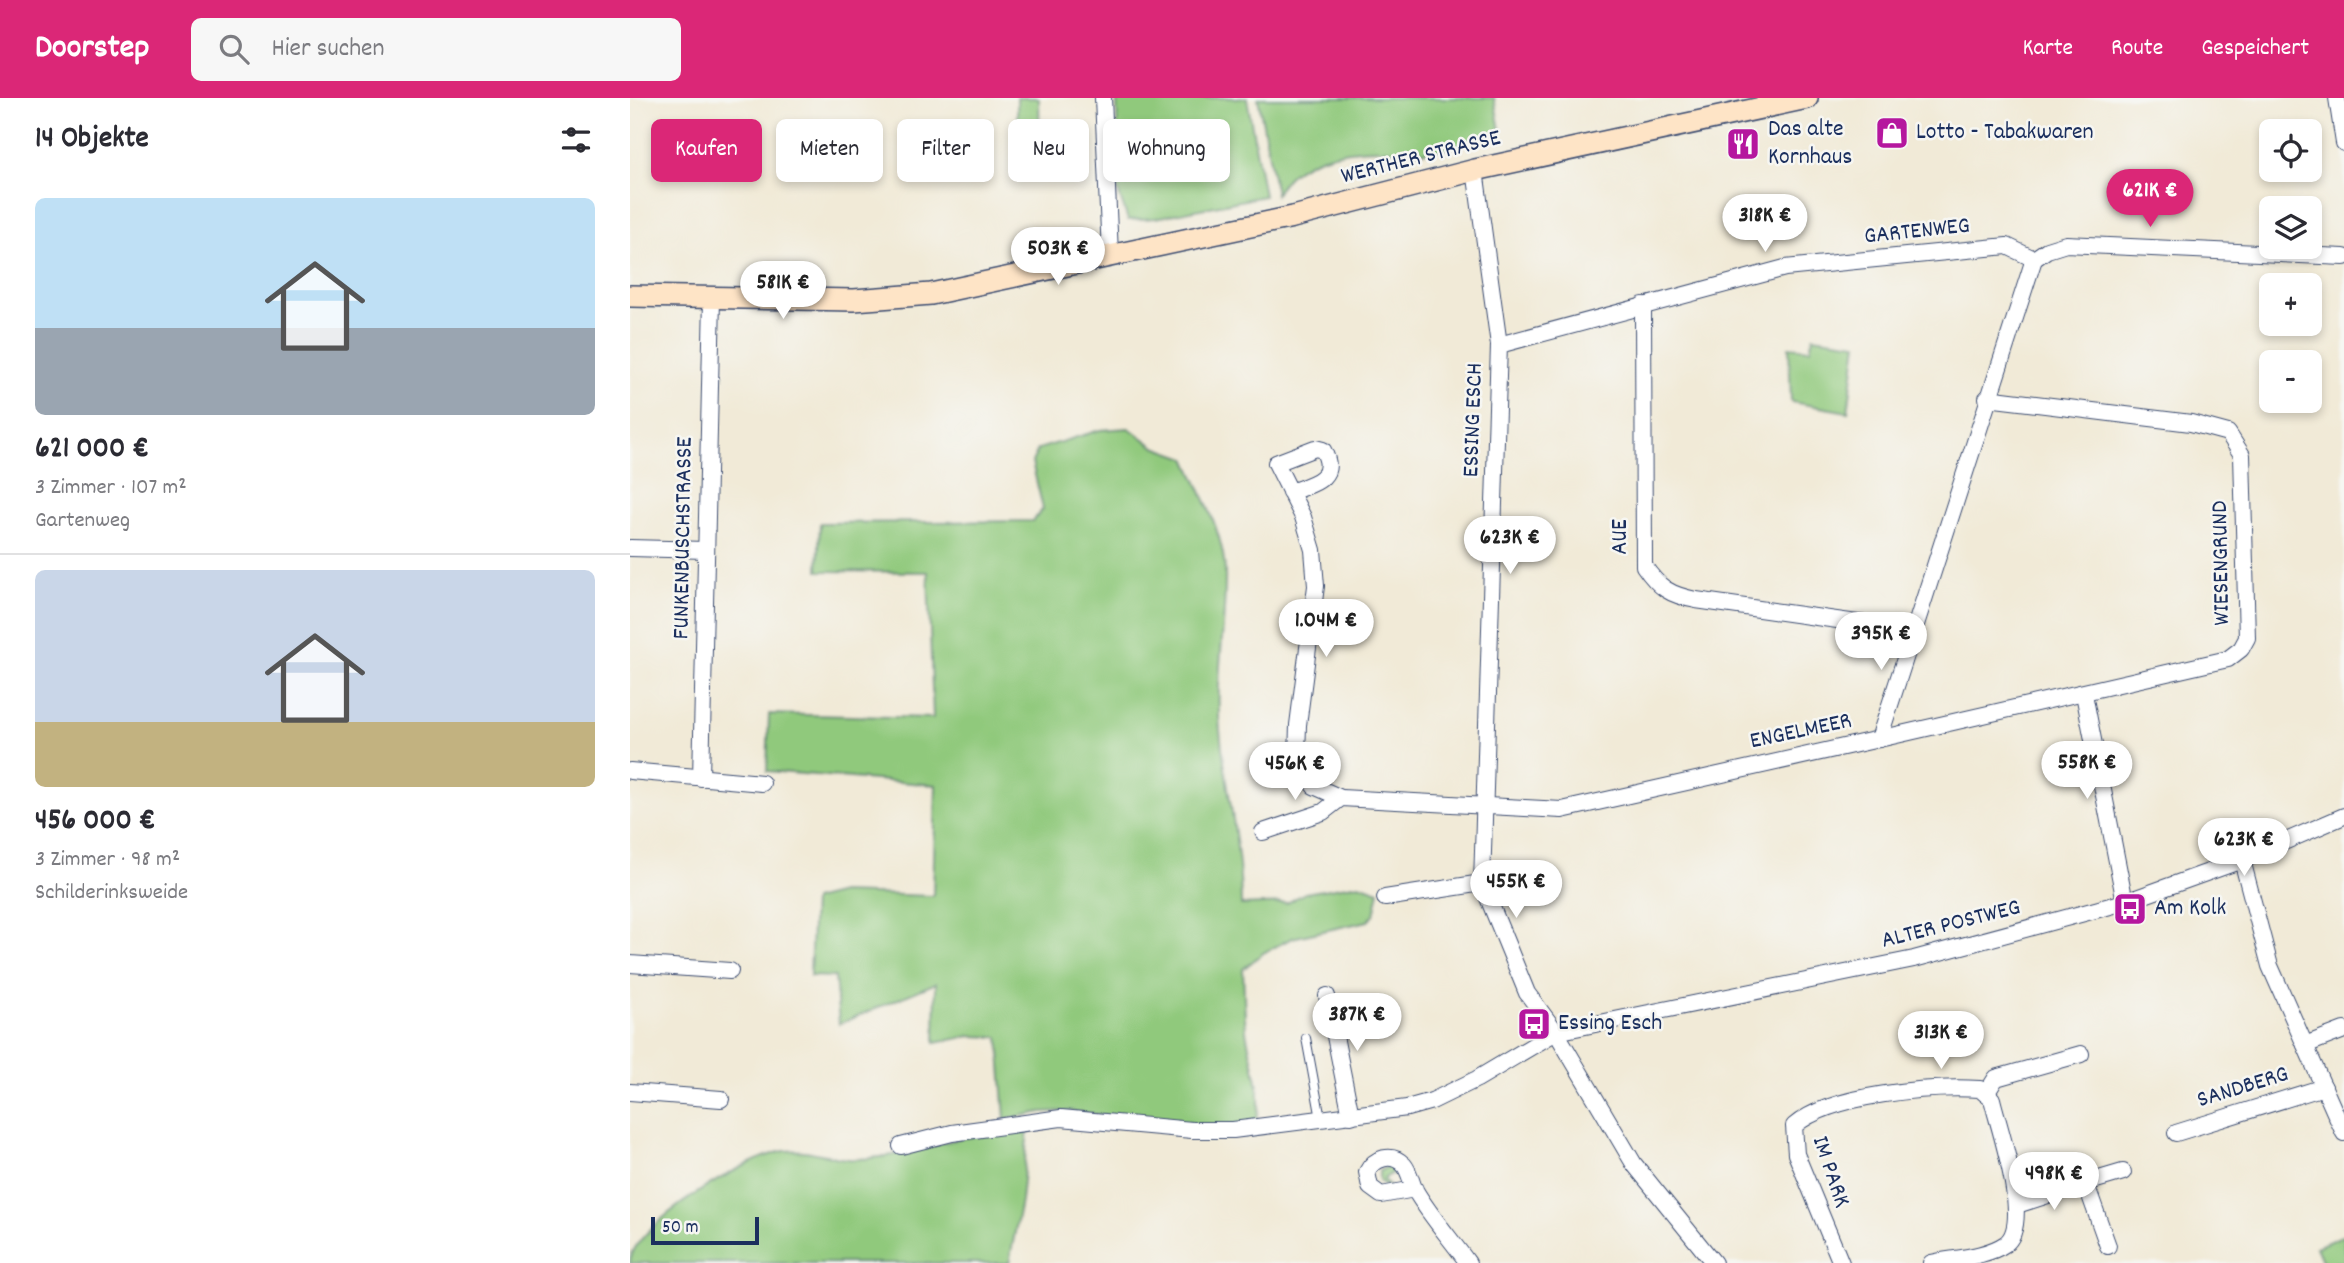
<!DOCTYPE html>
<html lang="de">
<meta charset="utf-8">
<style>
:root{--surface:#fff;--page:#f7f7f7;--text:#2b2b33;--muted:#7c7c81;--line:#e1e1e2;--accent:#db2777}
body{margin:0;font-family:Dekko,sans-serif;background:var(--page);color:var(--text);height:100vh;display:flex;flex-direction:column;font-size:26px;white-space:nowrap}
*{box-sizing:border-box;margin:0}
p{font-size:23px;color:var(--muted)}
.icon{flex:none;width:38px;height:38px;fill:none;stroke:currentColor;stroke-width:2;stroke-linecap:round;stroke-linejoin:round}
.map{position:relative;flex:1;overflow:hidden}
.side{display:flex;flex-direction:column;background:var(--surface);width:630px}
.side>*{flex:none}
.banner{position:absolute;left:21px;top:21px;width:665px;height:63px;display:flex;gap:14px}
.fabs{position:absolute;left:1629px;top:21px;display:grid;gap:14px}
.fabs a{display:grid;place-items:center;width:63px;height:63px;border-radius:10px;background:var(--surface);box-shadow:0 4px 10px #0003;font-size:35px}
.scale{position:absolute;left:21px;bottom:18px;width:108px;box-sizing:border-box;padding-left:7px;border:4px solid #1b2f5e;border-top:0;font-size:19px;line-height:24px;white-space:nowrap;color:#1b2f5e;-webkit-text-stroke:5px #f6f6f2;paint-order:stroke}
.price{position:absolute;translate:-50% -60px;padding:0 16px;border-radius:24px;background:#fff;color:#222;font-size:23px;line-height:46px;filter:drop-shadow(0 2px 4px #0008)}
.price::after{content:'';position:absolute;left:50%;top:42px;width:21px;height:16px;margin-left:-10px;background:inherit;clip-path:polygon(0 0,100% 0,50% 100%)}
.price.current{background:var(--accent);color:#fff}
ul{padding:0;list-style:none}
li{display:grid;align-content:center;gap:14px;height:371px;padding:0 35px}
li+li{border-top:2px solid var(--line)}
li span{display:grid;place-items:center;height:217px;border-radius:10px;color:#555}
li>.icon{margin-inline-start:auto}
span .icon{width:126px;height:126px;fill:#fffc;stroke-width:1}
li b{font-size:30px}
h2{display:flex;justify-content:space-between;align-items:center;height:84px;padding:0 35px;font-size:30px}
.pill{padding:0 24px;border-radius:10px;background:var(--surface);box-shadow:0 4px 10px #0003;font-size:24px;line-height:63px}
.pill.current{background:var(--accent);color:#fff}
header{display:flex;align-items:center;gap:42px;box-sizing:border-box;height:98px;padding:0 35px;background:var(--accent);color:#fff}
header strong{font-size:33px}
nav{display:flex;gap:38px;margin-inline-start:auto;font-size:24px}
.search{width:490px;height:63px;background:var(--page);display:flex;align-items:center;gap:18px;box-sizing:border-box;padding:0 24px;border-radius:10px;color:var(--muted);font-size:26px}
main{display:flex;flex:1;min-height:0}
.map>svg:first-child{display:block}
.green{fill:#90c97c;stroke:#567c6d;stroke-width:2}
.lines{fill:none;stroke-linecap:round;stroke-linejoin:round}
.lane-casing{stroke:#3b4b70;stroke-width:10}
.street-casing{stroke:#3b4b70;stroke-width:18}
.secondary-casing{stroke:#3b4b70;stroke-width:24}
.lane{stroke:#fff;stroke-width:8}
.street{stroke:#fff;stroke-width:16}
.secondary{stroke:#fee4c6;stroke-width:21}
.labels{text-anchor:middle;dominant-baseline:central;stroke-width:5;stroke-linejoin:round;paint-order:stroke}
.poi-label{font-size:24px;fill:#1b2f5e;stroke:#f6f6f2;text-anchor:start}
.street-label{font-size:24px;fill:#1b2f5e;stroke:#f6f6f2}
</style>
<header>
<strong>Doorstep</strong>
<div class="search"><svg class="icon" aria-label="search" viewBox="0 0 24 24"><circle cx="10" cy="10" r="6"/><path d="M15 15l6 6"/></svg>Hier suchen</div>
<nav><a>Karte</a><a>Route</a><a>Gespeichert</a></nav>
</header>
<main>
<section class="side">
<h2>14 Objekte<svg class="icon" aria-label="filters" viewBox="0 0 24 24"><path d="M4 7h16M4 17h16"/><circle cx="9" cy="7" r="2"/><circle cx="15" cy="17" r="2"/></svg></h2>
<ul>
<li><span style="background:linear-gradient(#bfe0f5 60%,#9aa5b1 0)"><svg class="icon" aria-label="home" viewBox="0 0 24 24"><path d="M3 11l9-7 9 7M6 9v11h12V9"/></svg></span><div><b>621 000 €</b><p>3 Zimmer · 107 m²</p><p>Gartenweg</p></div></li>
<li><span style="background:linear-gradient(#c9d6e8 70%,#c2b280 0)"><svg class="icon" aria-label="home" viewBox="0 0 24 24"><path d="M3 11l9-7 9 7M6 9v11h12V9"/></svg></span><div><b>456 000 €</b><p>3 Zimmer · 98 m²</p><p>Schilderinksweide</p></div></li>
</ul>
</section>
<div class="map">
<svg width="1714" height="1165" viewBox="0 0 1714 1165">
<rect width="100%" height="100%" fill="#f6f6f2"/>
<filter id="ink" filterUnits="userSpaceOnUse"><feTurbulence type="fractalNoise" baseFrequency=".0143" numOctaves="2"/><feDisplacementMap in="SourceGraphic" scale="14" xChannelSelector="R" yChannelSelector="G"/><feConvolveMatrix kernelMatrix="1 2 1 2 8 2 1 2 1" color-interpolation-filters="sRGB"/></filter>
<filter id="wash" filterUnits="userSpaceOnUse"><feTurbulence type="fractalNoise" baseFrequency=".00686" numOctaves="4" result="noise"/><feDisplacementMap in="SourceGraphic" scale="28" xChannelSelector="R" yChannelSelector="G"/><feGaussianBlur stdDeviation="1.57" result="paint"/><feColorMatrix in="noise" values="0 0 0 0 0 0 0 0 0 0 0 0 0 0 0 0 0 1.4 0 .05"/><feComposite in="paint" operator="in"/></filter>
<g filter="url(#wash)">
<rect width="100%" height="100%" fill="#f1ead7"/>
<g class="green">
<path d="M 387,0 L 409,0 L 410,60 L 388,61 Z"/>
<path d="M 487,0 L 617,0 L 634,98 L 526,120 L 498,122 L 488,93 Z"/>
<path d="M 628,0 L 864,0 L 871,37 C 842,45 812,53 782,55 C 771,56 760,51 750,51 C 712,51 664,60 646,96 Z"/>
<path d="M 1183,239 L 1227,245 L 1218,314 L 1161,304 L 1159,249 L 1180,251 Z"/>
<path d="M 499,330 L 525,349 L 556,360 C 571,395 595,438 595,476 C 596,528 585,579 590,632 C 596,691 611,747 611,807 L 657,805 L 675,795 L 729,786 L 749,793 L 744,817 L 738,823 L 662,840 L 633,855 L 613,871 C 614,892 614,912 616,932 C 619,960 637,997 625,1025 L 579,1030 L 439,1013 L 412,1014 L 375,1021 L 369,939 L 340,938 L 305,945 L 306,885 L 209,926 L 205,879 L 180,878 L 183,802 L 211,795 L 303,798 L 306,687 L 137,673 L 139,616 L 303,620 L 298,474 L 188,473 L 190,425 L 403,423 L 413,411 L 402,364 L 408,351 L 470,332 Z"/>
<path d="M 398,1031 L 391,1103 L 379,1165 L 0,1165 C 0,1128 120,1057 155,1053 C 178,1050 197,1059 218,1061 C 228,1062 240,1060 250,1059 C 278,1056 302,1046 329,1041 C 352,1037 375,1034 398,1031 Z"/>
<path d="M 762,1067 L 771,1074 L 769,1083 L 763,1074 L 754,1081 L 760,1090 L 749,1083 L 749,1073 Z"/>
<path d="M 1714,1137 L 1714,1165 L 1693,1165 L 1686,1149 Z"/>
</g>
</g>
<g filter="url(#ink)">
<g class="lines">
<defs>
<path id="lane" d="M 676,940 L 691,1021"/>
<g id="street">
<path d="M 473,0 L 480,156"/>
<path d="M 1707,0 L 1714,45"/>
<path d="M 845,72 L 869,247 L 852,785 L 897,895 L 926,934 L 1004,1066 L 1084,1165"/>
<path d="M 1404,161 L 1417,152 L 1436,146 L 1714,159"/>
<path d="M 1013,207 L 1014,468 C 1029,490 1040,497 1066,502 L 1284,533"/>
<path d="M 869,247 L 1155,170 L 1377,148 L 1404,161"/>
<path d="M 660,394 C 682,386 709,381 693,352 L 685,350 L 646,365 L 673,419 L 683,452 L 686,488 L 668,627 L 667,658 L 684,688 L 711,700 L 932,712 L 1249,641 L 1404,161"/>
<path d="M 0,450 L 76,452"/>
<path d="M 1454,596 L 1495,804"/>
<path d="M 1249,641 L 1598,561 L 1611,551 L 1617,540 L 1612,357 L 1598,335 L 1561,325 L 1357,300"/>
<path d="M 0,673 L 132,685"/>
<path d="M 71,680 L 82,201"/>
<path d="M 633,734 L 693,714 L 711,700"/>
<path d="M 1612,762 L 1640,868 L 1714,1035"/>
<path d="M 755,800 L 852,785"/>
<path d="M 0,866 L 100,873"/>
<path d="M 697,898 L 721,1018"/>
<path d="M 1675,947 L 1714,932"/>
<path d="M 0,994 L 91,1001"/>
<path d="M 1356,996 L 1366,980 L 1451,956"/>
<path d="M 1546,1035 L 1694,989"/>
<path d="M 271,1048 L 322,1035 L 431,1020 L 562,1032 L 603,1032 L 777,1010 L 802,1003 L 847,981 L 926,934 L 1284,861 L 1495,804 L 1612,762 L 1714,718"/>
<path d="M 785,1091 L 751,1097 L 740,1089 L 737,1074 C 744,1060 762,1054 774,1067 C 780,1074 781,1085 785,1092 C 800,1118 821,1141 838,1165"/>
<path d="M 1387,1107 L 1449,1087"/>
<path d="M 1478,1148 L 1457,1089 L 1449,1087 L 1493,1074"/>
<path d="M 1211,1165 L 1166,1056 L 1164,1028 C 1200,996 1302,988 1350,991 L 1362,1001 C 1369,1031 1403,1127 1375,1146 C 1356,1159 1324,1160 1301,1165"/>
</g>
<path id="secondary" d="M 0,198 L 224,202 L 301,196 L 663,119 L 845,72 L 1177,0"/>
</defs>
<use href="#lane" class="lane-casing"/>
<use href="#street" class="street-casing"/>
<use href="#secondary" class="secondary-casing"/>
<use href="#lane" class="lane"/>
<use href="#street" class="street"/>
<use href="#secondary" class="secondary"/>
</g>
</g>
<defs>
<symbol id="shop-square" viewBox="-11 -11 22 22"><rect x="-9" y="-9" width="18" height="18" rx="4" fill="#b5179e" stroke="#f6f6f2"/><path d="M-5-2.5h2.3a2.7 3.5 0 0 1 5.4 0H5L5.5 6h-11ZM-1.5-2.5h3a1.5 2.3 0 0 0-3 0Z" fill="#fff"/></symbol>
<symbol id="restaurant-square" viewBox="-11 -11 22 22"><rect x="-9" y="-9" width="18" height="18" rx="4" fill="#b5179e" stroke="#f6f6f2"/><path d="M-5-6h1v4h1v-4h1v4h1v-4h1v5L-1.5 .5V6h-2V.5L-5-1ZM5-6V6H3V1.5H1.5Q1.5-4 5-6Z" fill="#fff"/></symbol>
<symbol id="bus-square" viewBox="-11 -11 22 22"><rect x="-9" y="-9" width="18" height="18" rx="4" fill="#b5179e" stroke="#f6f6f2"/><path d="M-5-6H5V4H4V6H2V4H-2V6H-4V4H-5ZM-3.5-4V0h7V-4ZM-3.5 1.2v1.5H-2V1.2ZM2 1.2v1.5H3.5V1.2Z" fill="#fff"/></symbol>
</defs>
<g fill-rule="evenodd">
<use href="#shop-square" x="1243" y="16" width="38" height="38"/>
<use href="#restaurant-square" x="1094" y="27" width="38" height="38"/>
<use href="#bus-square" x="1481" y="792" width="38" height="38"/>
<use href="#bus-square" x="885" y="907" width="38" height="38"/>
</g>
<g class="labels">
<g class="poi-label">
<text x="1138" y="32">Das alte<tspan x="1138" dy="28">Kornhaus</tspan></text>
<text x="1286" y="35">Lotto - Tabakwaren</text>
<text x="1524" y="811">Am Kolk</text>
<text x="928" y="926">Essing Esch</text>
</g>
<g class="street-label">
<text transform="translate(791 60) rotate(-14)">WERTHER STRASSE</text>
<text transform="translate(1287 134) rotate(-6)">GARTENWEG</text>
<text transform="translate(844 322) rotate(-88)">ESSING ESCH</text>
<text transform="translate(991 439) rotate(-90)">AUE</text>
<text transform="translate(54 440) rotate(-89)">FUNKENBUSCHSTRASSE</text>
<text transform="translate(1592 465) rotate(-91)">WIESENGRUND</text>
<text transform="translate(1171 634) rotate(-12)">ENGELMEER</text>
<text transform="translate(1321 827) rotate(-14)">ALTER POSTWEG</text>
<text transform="translate(1613 990) rotate(-17)">SANDBERG</text>
<text transform="translate(1200 1074) rotate(71)">IM PARK</text>
</g>
</g>
</svg>
<div class="fabs">
<a><svg class="icon" aria-label="locate" viewBox="0 0 24 24"><circle cx="12" cy="12" r="6"/><path d="M12 2v4M12 18v4M2 12h4M18 12h4"/></svg></a>
<a><svg class="icon" aria-label="layers" viewBox="0 0 24 24"><path d="M12 4l9 5-9 5-9-5zM3 14l9 5 9-5"/></svg></a>
<a>+</a>
<a>−</a>
</div>
<div class="scale">50 m</div>
<b class="price current" style="left:1520px;top:131px">621K €</b>
<b class="price" style="left:1135px;top:156px">318K €</b>
<b class="price" style="left:428px;top:189px">503K €</b>
<b class="price" style="left:153px;top:223px">581K €</b>
<b class="price" style="left:880px;top:478px">623K €</b>
<b class="price" style="left:696px;top:561px">1.04M €</b>
<b class="price" style="left:1251px;top:574px">395K €</b>
<b class="price" style="left:1457px;top:703px">558K €</b>
<b class="price" style="left:665px;top:704px">456K €</b>
<b class="price" style="left:1614px;top:780px">623K €</b>
<b class="price" style="left:886px;top:822px">455K €</b>
<b class="price" style="left:727px;top:955px">387K €</b>
<b class="price" style="left:1311px;top:973px">313K €</b>
<b class="price" style="left:1424px;top:1114px">498K €</b>
<div class="banner">
<a class="pill current">Kaufen</a>
<a class="pill">Mieten</a>
<a class="pill">Filter</a>
<a class="pill">Neu</a>
<a class="pill">Wohnung</a>
</div>
</div>
</main>
